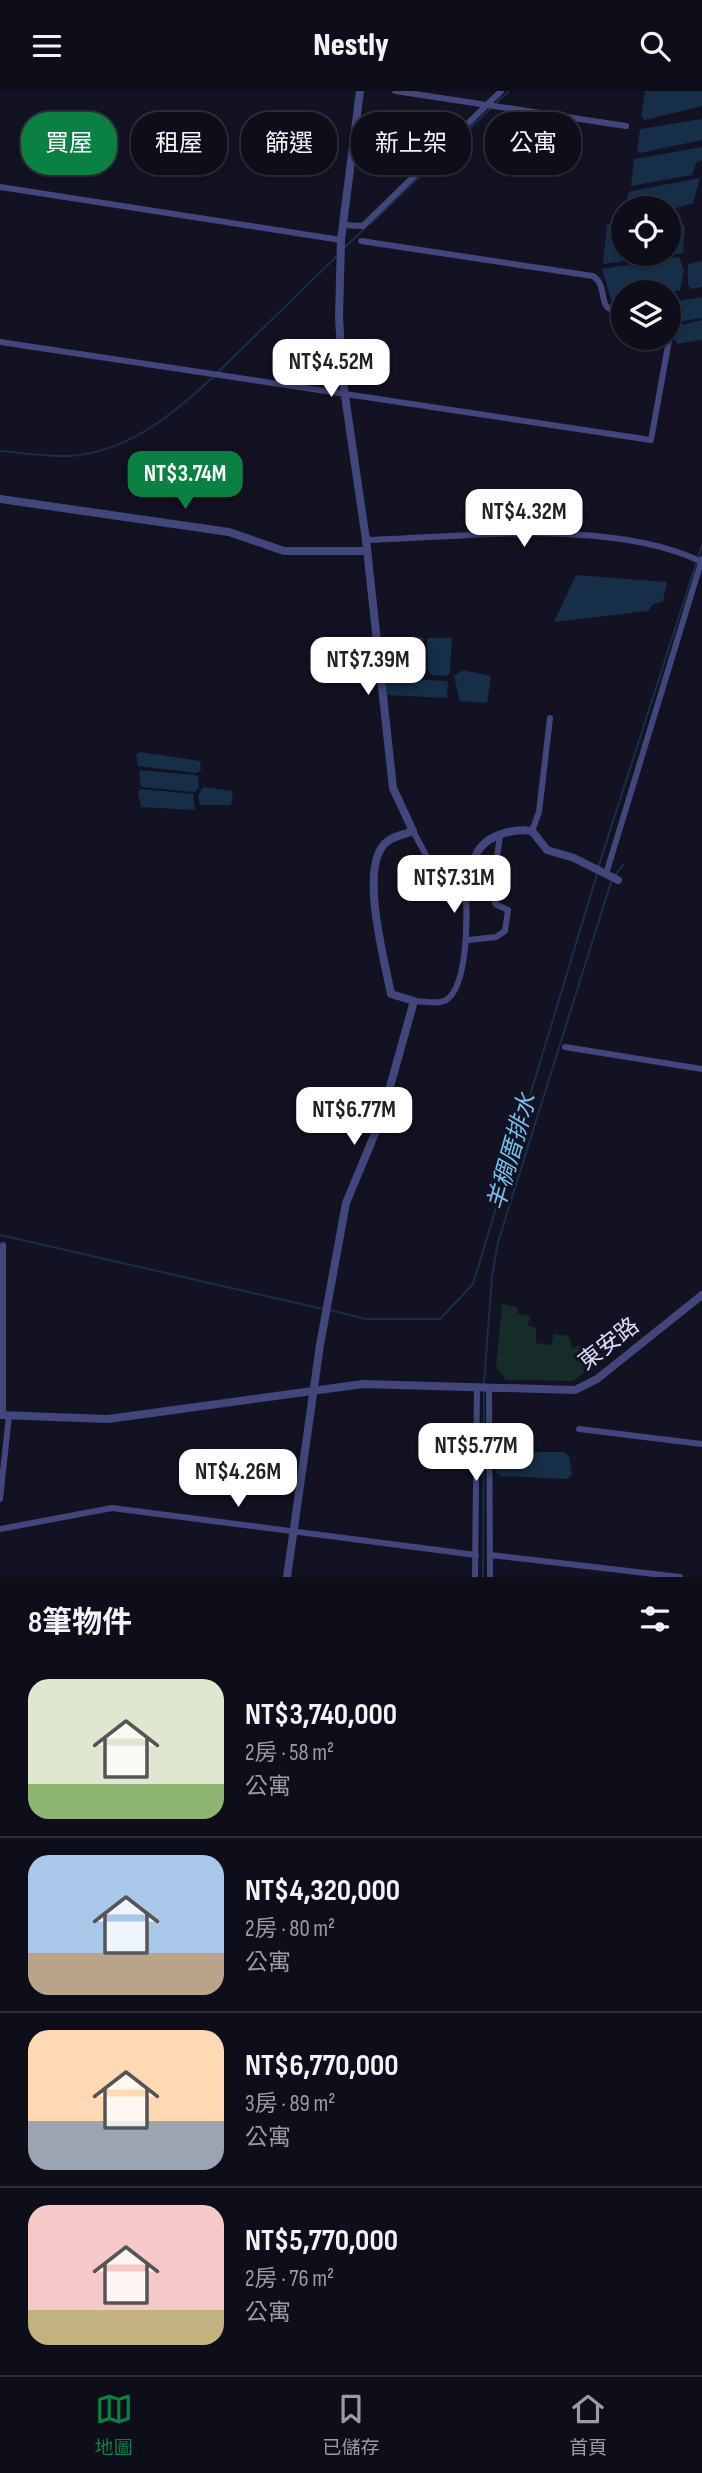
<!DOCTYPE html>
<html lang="zh-TW">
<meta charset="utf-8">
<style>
:root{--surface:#0e0e1a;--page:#1c1c27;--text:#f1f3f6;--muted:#9b9ca2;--line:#2e2e39;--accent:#0b8043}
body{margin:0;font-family:"Sofia Sans Condensed","Noto Sans TC",sans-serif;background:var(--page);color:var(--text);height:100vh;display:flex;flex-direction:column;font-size:26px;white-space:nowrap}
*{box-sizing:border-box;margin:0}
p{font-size:23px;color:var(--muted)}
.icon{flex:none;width:38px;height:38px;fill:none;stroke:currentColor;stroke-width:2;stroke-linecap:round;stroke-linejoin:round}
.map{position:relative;height:1486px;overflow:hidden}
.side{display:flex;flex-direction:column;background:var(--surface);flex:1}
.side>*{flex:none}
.guide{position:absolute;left:21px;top:21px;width:662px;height:63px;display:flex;gap:14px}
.buttons{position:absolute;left:611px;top:105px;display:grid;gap:14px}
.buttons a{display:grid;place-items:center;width:70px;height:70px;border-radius:50%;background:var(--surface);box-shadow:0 2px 5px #0004,0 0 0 2px var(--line);font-size:35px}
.price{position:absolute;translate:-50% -60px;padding:0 16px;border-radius:14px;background:#fff;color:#222;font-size:23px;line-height:46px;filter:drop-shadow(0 2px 4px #0008)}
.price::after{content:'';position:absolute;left:50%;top:42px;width:21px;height:16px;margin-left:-10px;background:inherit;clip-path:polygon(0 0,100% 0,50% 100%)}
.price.active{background:var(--accent);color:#fff}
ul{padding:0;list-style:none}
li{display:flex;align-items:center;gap:21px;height:175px;padding:0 28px}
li+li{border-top:2px solid var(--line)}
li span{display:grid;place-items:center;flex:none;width:196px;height:140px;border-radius:21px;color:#555}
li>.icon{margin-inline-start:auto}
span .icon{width:84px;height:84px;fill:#fffc;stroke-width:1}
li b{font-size:30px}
h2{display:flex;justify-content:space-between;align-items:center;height:84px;padding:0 28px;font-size:30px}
.tag{padding:0 24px;border-radius:28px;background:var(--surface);box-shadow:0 2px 5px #0004,0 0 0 2px var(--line);font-size:24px;line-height:63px}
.tag.active{background:var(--accent);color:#fff}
header{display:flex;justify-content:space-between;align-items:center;height:91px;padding:0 28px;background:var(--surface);font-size:32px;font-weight:800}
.tabs{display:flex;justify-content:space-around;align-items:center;height:98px;border-top:2px solid var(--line);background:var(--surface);font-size:19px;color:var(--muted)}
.tabs a{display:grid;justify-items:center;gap:4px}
.tabs .active{color:var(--accent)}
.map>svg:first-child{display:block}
.green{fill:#162c29}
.water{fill:#172e48}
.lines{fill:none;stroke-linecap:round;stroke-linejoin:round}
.stream{stroke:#172e48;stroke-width:2}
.minor{stroke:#43467c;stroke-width:6}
.tertiary{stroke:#43467c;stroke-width:8}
.labels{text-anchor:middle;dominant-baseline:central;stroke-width:6;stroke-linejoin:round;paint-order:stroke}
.street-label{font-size:23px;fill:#dad9fa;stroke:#131223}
.water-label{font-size:24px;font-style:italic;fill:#75bfec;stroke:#131223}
</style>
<header><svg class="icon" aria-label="menu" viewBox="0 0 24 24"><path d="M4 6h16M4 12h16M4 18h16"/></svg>Nestly<svg class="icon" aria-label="search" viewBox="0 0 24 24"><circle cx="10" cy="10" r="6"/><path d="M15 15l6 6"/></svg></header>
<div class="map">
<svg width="702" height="1486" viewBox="0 0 702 1486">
<rect width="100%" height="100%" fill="#131223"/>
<path class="green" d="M 502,1213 L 518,1216 L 517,1223 L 530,1225 L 528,1234 L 536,1237 L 536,1252 L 551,1254 L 554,1243 L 569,1245 L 572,1257 L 579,1254 L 583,1259 L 608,1263 L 573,1290 L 506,1289 L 496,1276 Z"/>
<g class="water">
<path d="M 645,0 L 702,0 L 702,15 L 645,29 L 641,25 Z"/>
<path d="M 702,28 L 702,49 L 640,62 L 637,59 L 640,38 Z"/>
<path d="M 702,56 L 702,69 L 696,72 L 692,84 L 631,95 L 634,68 Z"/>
<path d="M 700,87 L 693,112 L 669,119 L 626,117 L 628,102 L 632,100 Z"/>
<path d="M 676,125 L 685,136 L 683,162 L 603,173 L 607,133 L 623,133 L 623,163 L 668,163 L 669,126 Z"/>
<path d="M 679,166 L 684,179 L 680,200 L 623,201 L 623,211 L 612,212 L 602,178 Z"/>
<path d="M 702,170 L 702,196 L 691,198 L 688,194 L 688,173 Z"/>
<path d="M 702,206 L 702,227 L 677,231 L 680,210 Z"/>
<path d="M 702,229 L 702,249 L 677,253 L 673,245 L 676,235 Z"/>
<path d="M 576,484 L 667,491 L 663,510 L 652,514 L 648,520 L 554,531 Z"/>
<path d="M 423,546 L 426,583 L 401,583 L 402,547 Z"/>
<path d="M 427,547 L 452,547 L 450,582 L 446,585 L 432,584 L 428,580 Z"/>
<path d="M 463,579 L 491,585 L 487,612 L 460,610 L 454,585 Z"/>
<path d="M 385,587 L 448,590 L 447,607 L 387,604 Z"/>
<path d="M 140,661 L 200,670 L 201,679 L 197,682 L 138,675 L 136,664 Z"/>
<path d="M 139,679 L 195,684 L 198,686 L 199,697 L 194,701 L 141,696 Z"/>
<path d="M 203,696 L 233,700 L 231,714 L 200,714 L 198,705 Z"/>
<path d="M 141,698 L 193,703 L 195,719 L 141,716 L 138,701 Z"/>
<path d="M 499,1361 L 564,1361 L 569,1365 L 572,1383 L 567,1388 L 501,1385 L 496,1382 Z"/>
</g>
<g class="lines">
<g class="stream">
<path d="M 496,12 L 509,0"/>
<path d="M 370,133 L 492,16"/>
<path d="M 344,157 L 365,137"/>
<path d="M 217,282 L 338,164"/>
<path d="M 0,360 C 23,362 47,366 70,365 C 127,361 173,324 213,286"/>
<path d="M 698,467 L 702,454"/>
<path d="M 598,777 L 696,473"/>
<path d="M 615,784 L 624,773"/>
<path d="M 0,1144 L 323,1218"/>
<path d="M 329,1219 L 366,1228 L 440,1228 L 473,1193 L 597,783"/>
<path d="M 484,1292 L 492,1186 L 498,1151 L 612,788"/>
<path d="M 483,1486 L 484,1298"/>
</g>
<g class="minor">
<path d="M 395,0 L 626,35"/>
<path d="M 0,96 L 341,149"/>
<path d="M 342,134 L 363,135 L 501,0"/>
<path d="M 361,150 L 593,185 C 611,197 593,221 623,221"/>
<path d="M 0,251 L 651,349 L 675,216 L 675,212 L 668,211"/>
<path d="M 366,449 C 465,446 612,427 702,471"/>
<path d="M 413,740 L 441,792 L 465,799 C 468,822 468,896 446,909 C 438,914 424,910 414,910"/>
<path d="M 532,740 L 539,721 L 550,627"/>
<path d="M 606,783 L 702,468"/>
<path d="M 468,849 L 496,846 L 505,840 L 508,819 L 495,813 L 494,788 L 500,744"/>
<path d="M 565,956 L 702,978"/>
<path d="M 3,1154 L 3,1325"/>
<path d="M 489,1297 L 490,1486"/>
<path d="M 579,1338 L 702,1353"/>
<path d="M 0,1408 L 9,1325"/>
<path d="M 0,1438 L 112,1417 L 476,1464"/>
<path d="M 490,1464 L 680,1486"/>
<path d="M 475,1486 L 477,1297"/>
</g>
<g class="tertiary">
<path d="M 0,408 L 229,441 L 284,460 L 366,460"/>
<path d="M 465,799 C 472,787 471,768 480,757 C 491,743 516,737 532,740 L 547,759 L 574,767 L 618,789"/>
<path d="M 0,1324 L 108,1328 L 363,1293 L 575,1299 L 597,1288 L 702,1204"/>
<path d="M 287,1486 L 320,1254 L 346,1112 L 381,1028 L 414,910 L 391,903 C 385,871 357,771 388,750 C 394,745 406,743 413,740 L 393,697 L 366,449 L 343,291 L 339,227 L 341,149 L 360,0"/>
</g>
</g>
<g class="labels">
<g class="street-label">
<text transform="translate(609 1253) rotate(-38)">東安路</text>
</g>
<g class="water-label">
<text transform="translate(512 1061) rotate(-74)">羊稠厝排水</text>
</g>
</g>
</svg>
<div class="buttons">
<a><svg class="icon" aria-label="locate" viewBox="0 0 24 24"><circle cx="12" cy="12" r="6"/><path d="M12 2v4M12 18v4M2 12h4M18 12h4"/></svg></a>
<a><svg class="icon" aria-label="layers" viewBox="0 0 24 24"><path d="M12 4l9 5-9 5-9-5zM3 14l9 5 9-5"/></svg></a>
</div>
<b class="price" style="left:331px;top:308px">NT$4.52M</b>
<b class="price active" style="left:185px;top:420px">NT$3.74M</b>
<b class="price" style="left:524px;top:458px">NT$4.32M</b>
<b class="price" style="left:368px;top:606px">NT$7.39M</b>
<b class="price" style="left:454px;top:824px">NT$7.31M</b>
<b class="price" style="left:354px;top:1056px">NT$6.77M</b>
<b class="price" style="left:476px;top:1392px">NT$5.77M</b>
<b class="price" style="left:238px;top:1418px">NT$4.26M</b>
<div class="guide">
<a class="tag active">買屋</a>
<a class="tag">租屋</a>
<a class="tag">篩選</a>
<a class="tag">新上架</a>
<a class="tag">公寓</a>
</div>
</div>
<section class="side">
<h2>8筆物件<svg class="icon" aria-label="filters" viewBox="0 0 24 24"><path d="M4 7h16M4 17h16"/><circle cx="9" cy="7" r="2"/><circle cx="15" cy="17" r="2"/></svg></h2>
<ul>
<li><span style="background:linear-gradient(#dfe7d0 75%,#8fb573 0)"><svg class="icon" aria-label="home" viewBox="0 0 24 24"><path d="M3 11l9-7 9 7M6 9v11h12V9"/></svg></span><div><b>NT$3,740,000</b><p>2房 · 58 m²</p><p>公寓</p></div></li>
<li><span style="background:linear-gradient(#a9c7e8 70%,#b9a48a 0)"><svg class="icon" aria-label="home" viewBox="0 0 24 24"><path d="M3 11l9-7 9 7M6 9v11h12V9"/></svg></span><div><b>NT$4,320,000</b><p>2房 · 80 m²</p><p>公寓</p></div></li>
<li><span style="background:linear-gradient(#ffd9b3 65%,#9aa5b1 0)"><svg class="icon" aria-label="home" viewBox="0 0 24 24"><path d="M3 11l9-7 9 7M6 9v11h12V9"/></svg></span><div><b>NT$6,770,000</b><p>3房 · 89 m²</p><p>公寓</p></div></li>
<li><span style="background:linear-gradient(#f6c9c9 75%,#c2b280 0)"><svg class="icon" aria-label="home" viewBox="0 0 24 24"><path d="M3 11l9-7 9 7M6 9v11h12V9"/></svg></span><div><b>NT$5,770,000</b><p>2房 · 76 m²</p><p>公寓</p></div></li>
</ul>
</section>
<nav class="tabs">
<a class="active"><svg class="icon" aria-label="map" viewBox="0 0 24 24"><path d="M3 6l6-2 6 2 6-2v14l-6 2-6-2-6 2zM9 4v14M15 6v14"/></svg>地圖</a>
<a><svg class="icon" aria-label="saved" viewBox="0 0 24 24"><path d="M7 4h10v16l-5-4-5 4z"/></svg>已儲存</a>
<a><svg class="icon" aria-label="home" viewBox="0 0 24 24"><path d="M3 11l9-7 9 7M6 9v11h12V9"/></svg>首頁</a>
</nav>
